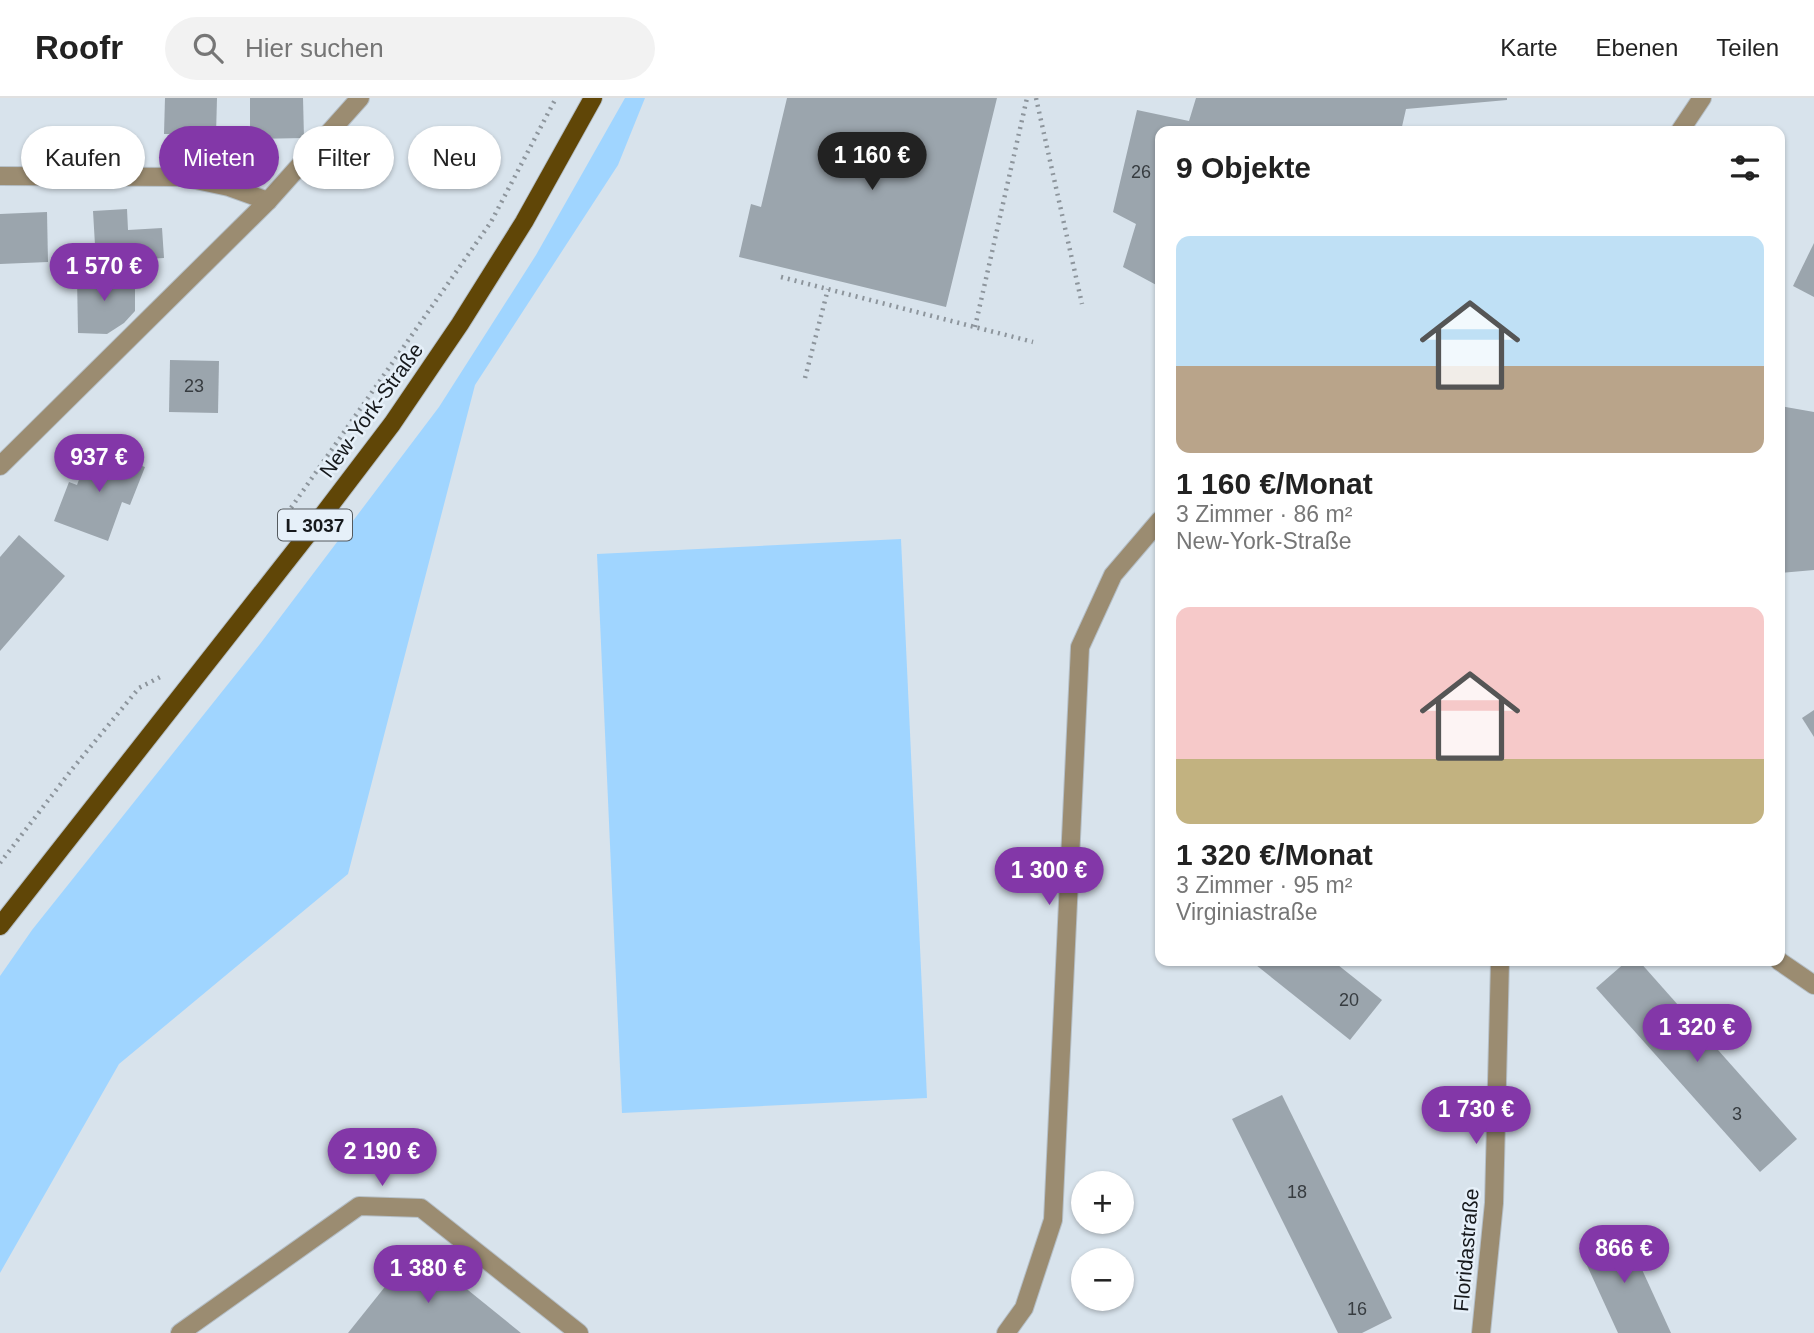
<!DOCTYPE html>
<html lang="de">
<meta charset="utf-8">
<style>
:root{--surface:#fff;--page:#f2f2f2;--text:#222;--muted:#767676;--line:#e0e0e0;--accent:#8337a8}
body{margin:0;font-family:Arial,sans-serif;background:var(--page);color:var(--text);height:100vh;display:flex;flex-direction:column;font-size:26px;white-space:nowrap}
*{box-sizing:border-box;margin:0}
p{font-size:23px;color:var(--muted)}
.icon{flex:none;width:38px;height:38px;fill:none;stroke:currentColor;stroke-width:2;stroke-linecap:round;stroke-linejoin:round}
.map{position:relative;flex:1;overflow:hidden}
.drawer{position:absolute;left:1155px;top:28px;width:630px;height:840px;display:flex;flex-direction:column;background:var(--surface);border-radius:14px;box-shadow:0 2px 5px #0004}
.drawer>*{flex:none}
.guide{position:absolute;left:21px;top:28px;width:665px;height:63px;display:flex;gap:14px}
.tools{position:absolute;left:1071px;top:1073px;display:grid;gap:14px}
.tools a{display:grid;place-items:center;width:63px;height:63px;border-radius:50%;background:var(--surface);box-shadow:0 2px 5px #0004;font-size:35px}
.price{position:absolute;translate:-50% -60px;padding:0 16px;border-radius:24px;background:var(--accent);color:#fff;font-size:23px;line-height:46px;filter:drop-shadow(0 2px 4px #0008)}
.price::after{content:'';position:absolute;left:50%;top:42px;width:21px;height:16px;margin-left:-10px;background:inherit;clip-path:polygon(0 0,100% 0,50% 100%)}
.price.on{background:#222;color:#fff}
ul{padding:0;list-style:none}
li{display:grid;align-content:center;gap:14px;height:371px;padding:0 21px}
li span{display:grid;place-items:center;height:217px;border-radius:14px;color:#555}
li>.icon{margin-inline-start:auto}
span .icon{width:126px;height:126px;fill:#fffc;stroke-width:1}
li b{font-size:30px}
h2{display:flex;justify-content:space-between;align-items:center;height:84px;padding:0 21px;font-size:30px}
.tag{padding:0 24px;border-radius:32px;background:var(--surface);box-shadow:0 2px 5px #0004;font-size:24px;line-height:63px}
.tag.on{background:var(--accent);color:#fff}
header{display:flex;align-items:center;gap:42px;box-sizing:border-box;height:98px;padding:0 35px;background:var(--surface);border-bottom:2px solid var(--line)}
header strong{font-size:33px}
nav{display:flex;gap:38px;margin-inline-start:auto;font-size:24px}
.search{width:490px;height:63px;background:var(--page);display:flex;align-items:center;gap:18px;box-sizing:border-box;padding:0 24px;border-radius:38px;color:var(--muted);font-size:26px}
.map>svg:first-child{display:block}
.green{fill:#a0d5ff}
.building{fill:#9ba5ad}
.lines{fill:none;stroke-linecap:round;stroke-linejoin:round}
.minor-casing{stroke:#b5bfc7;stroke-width:20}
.major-casing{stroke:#b5bfc7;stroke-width:20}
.path{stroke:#8d959c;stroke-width:4.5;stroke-dasharray:2 5;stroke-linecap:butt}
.minor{stroke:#9b8c71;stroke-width:18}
.major{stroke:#604607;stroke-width:18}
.labels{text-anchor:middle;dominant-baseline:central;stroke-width:5;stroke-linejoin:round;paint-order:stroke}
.number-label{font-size:18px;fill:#373c40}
.shield{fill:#e6f0f9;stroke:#545a5e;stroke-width:2}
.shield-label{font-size:19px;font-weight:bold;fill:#16191c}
.street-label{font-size:21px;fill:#16191c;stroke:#e6f0f9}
</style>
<header>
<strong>Roofr</strong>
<div class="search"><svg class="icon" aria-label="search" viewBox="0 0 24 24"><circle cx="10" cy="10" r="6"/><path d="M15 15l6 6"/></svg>Hier suchen</div>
<nav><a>Karte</a><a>Ebenen</a><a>Teilen</a></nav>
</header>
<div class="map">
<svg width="1814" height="1235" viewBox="0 0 1814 1235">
<rect width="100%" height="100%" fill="#d8e3ec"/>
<g class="green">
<path d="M 625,0 L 645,0 L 618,67 L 475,287 L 348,776 L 119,966 L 0,1175 L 0,878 L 32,832 L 260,546 L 439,309 L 536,157 Z"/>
<path d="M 901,441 L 927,1000 L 622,1015 L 597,456 Z"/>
</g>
<g class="building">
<path d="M 165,0 L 217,0 L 216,37 L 164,36 Z"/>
<path d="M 250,0 L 303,0 L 304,40 L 250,41 Z"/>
<path d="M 787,0 L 997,0 L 946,209 L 739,159 L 751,106 L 761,109 Z"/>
<path d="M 1196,0 L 1507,0 L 1507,2 L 1406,11 L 1401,33 L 1160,33 L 1160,189 L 1123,169 L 1136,126 L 1113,114 L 1137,12 L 1189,23 Z"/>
<path d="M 127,111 L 128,132 L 162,130 L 164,160 L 96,164 L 93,113 Z"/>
<path d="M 47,114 L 48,164 L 0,166 L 0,116 Z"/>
<path d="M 1814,145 L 1814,199 L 1793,188 Z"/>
<path d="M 77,179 L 135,179 L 135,213 L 124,225 L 107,236 L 78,235 Z"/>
<path d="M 170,262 L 219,263 L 218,315 L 169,314 Z"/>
<path d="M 1780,308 L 1814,314 L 1814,472 L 1780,475 Z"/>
<path d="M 91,349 L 145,369 L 130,407 L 122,404 L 108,443 L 54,423 L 69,384 L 77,387 Z"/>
<path d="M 19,437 L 65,478 L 0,553 L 0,459 Z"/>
<path d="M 1814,612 L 1814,639 L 1802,620 Z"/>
<path d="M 1251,863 L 1333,863 L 1382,902 L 1350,942 Z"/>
<path d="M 1627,863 L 1639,863 L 1797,1041 L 1760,1074 L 1596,890 Z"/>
<path d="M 1282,997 L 1392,1220 L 1362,1235 L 1338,1235 L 1232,1021 Z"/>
<path d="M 1623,1130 L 1671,1235 L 1618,1235 L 1579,1150 Z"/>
<path d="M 416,1150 L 521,1235 L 348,1235 Z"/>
</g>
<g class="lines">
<defs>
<g id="minor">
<path d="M 1680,33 L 1702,0"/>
<path d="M 0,78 L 182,79 L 229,89 L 268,103"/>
<path d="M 0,368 L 268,103 L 360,0"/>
<path d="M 1779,863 L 1814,887"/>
<path d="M 180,1235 L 359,1108 L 421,1110 L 579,1235"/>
<path d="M 1006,1235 L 1024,1210 L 1053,1122 L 1080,549 L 1113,477 L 1160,422"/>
<path d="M 1481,1235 L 1494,1105 L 1500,863"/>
</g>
<path id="major" d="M 0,828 L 319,422 L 392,326 L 460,226 L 524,124 L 593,0"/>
</defs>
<use href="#minor" class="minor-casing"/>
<use href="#major" class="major-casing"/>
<g class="path">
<path d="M 1036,0 L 1082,206"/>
<path d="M 781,179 L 1033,244"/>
<path d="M 975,229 L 1027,0"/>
<path d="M 805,280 L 828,191"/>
<path d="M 279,427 L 491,124 L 556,0"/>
<path d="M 0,765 L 73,670 L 139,590 L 162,578"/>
</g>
<use href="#minor" class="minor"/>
<use href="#major" class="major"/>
</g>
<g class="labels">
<g class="number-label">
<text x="1141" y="74">26</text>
<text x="194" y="288">23</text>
<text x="1349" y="902">20</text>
<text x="1737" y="1016">3</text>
<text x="1297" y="1094">18</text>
<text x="1357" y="1211">16</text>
</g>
<rect class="shield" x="278" y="411.5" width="74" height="31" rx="5"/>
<g class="shield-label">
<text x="315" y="427">L 3037</text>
</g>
<g class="street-label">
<text transform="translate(371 312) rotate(-54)">New-York-Straße</text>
<text transform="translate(1466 1152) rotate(-85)">Floridastraße</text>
</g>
</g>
</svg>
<div class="tools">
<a>+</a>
<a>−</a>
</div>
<b class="price on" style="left:872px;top:94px">1 160 €</b>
<b class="price" style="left:104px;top:205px">1 570 €</b>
<b class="price" style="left:99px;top:396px">937 €</b>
<b class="price" style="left:1049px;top:809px">1 300 €</b>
<b class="price" style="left:1697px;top:966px">1 320 €</b>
<b class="price" style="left:1476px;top:1048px">1 730 €</b>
<b class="price" style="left:382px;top:1090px">2 190 €</b>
<b class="price" style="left:1624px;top:1187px">866 €</b>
<b class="price" style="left:428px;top:1207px">1 380 €</b>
<div class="guide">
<a class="tag">Kaufen</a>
<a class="tag on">Mieten</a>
<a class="tag">Filter</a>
<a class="tag">Neu</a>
</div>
<section class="drawer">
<h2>9 Objekte<svg class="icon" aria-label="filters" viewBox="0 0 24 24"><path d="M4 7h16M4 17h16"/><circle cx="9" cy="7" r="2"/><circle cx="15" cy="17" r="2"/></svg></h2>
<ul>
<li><span style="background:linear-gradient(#bfe0f5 60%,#b9a48a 0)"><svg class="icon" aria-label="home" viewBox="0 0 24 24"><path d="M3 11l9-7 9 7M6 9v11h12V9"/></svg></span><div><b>1 160 €/Monat</b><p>3 Zimmer · 86 m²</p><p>New-York-Straße</p></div></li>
<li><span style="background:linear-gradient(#f6c9c9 70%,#c2b280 0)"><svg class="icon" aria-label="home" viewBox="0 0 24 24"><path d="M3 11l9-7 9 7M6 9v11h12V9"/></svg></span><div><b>1 320 €/Monat</b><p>3 Zimmer · 95 m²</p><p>Virginiastraße</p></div></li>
</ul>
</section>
</div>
